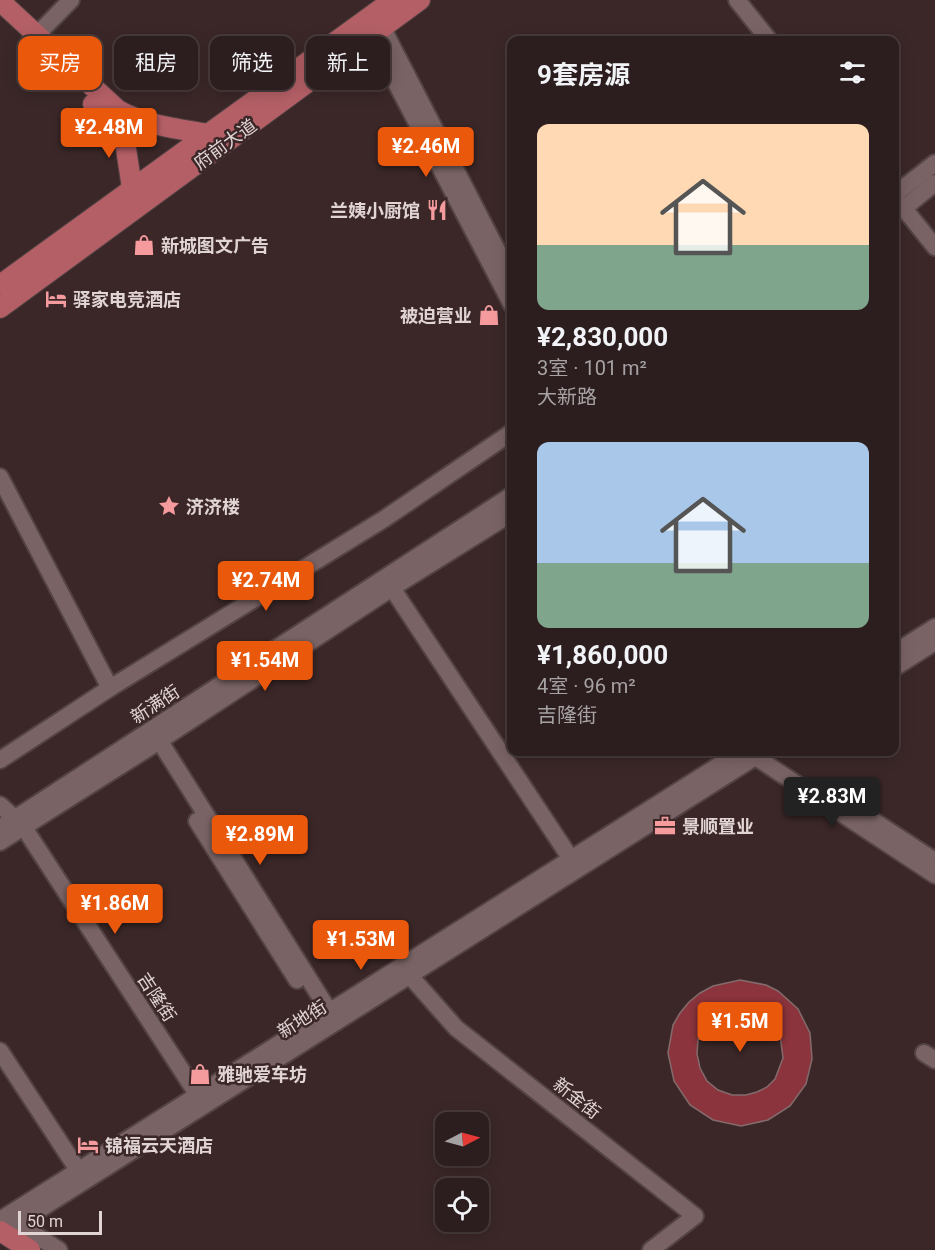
<!DOCTYPE html>
<html lang="zh">
<meta charset="utf-8">
<style>
:root{--surface:#2c1d1e;--page:#382a2b;--text:#f1f3f6;--muted:#a6a2a4;--line:#483b3c;--accent:#ea580c}
body{margin:0;font-family:Roboto,"Noto Sans SC",sans-serif;background:var(--page);color:var(--text);height:100vh;display:flex;flex-direction:column;font-size:22px;white-space:nowrap}
*{box-sizing:border-box;margin:0}
p{font-size:20px;color:var(--muted)}
.icon{flex:none;width:33px;height:33px;fill:none;stroke:currentColor;stroke-width:2;stroke-linecap:round;stroke-linejoin:round}
.map{position:relative;flex:1;overflow:hidden}
.sheet{position:absolute;left:507px;top:36px;width:392px;height:720px;display:flex;flex-direction:column;background:var(--surface);border-radius:12px;box-shadow:0 3px 15px #0003,0 0 0 2px var(--line)}
.sheet>*{flex:none}
.hud{position:absolute;left:18px;top:36px;width:399px;height:54px;display:flex;gap:12px}
.needle{width:39px;rotate:84deg}
.controls{position:absolute;left:435px;top:1112px;display:grid;gap:12px}
.controls a{display:grid;place-items:center;width:54px;height:54px;border-radius:12px;background:var(--surface);box-shadow:0 3px 15px #0003,0 0 0 2px var(--line);font-size:30px}
.scale{position:absolute;left:18px;bottom:15px;width:84px;box-sizing:border-box;padding-left:6px;border:3px solid #e1d4d4;border-top:0;font-size:16px;line-height:21px;white-space:nowrap;color:#e1d4d4;-webkit-text-stroke:4px #3b2728;paint-order:stroke}
.price{position:absolute;translate:-50% -51px;padding:0 14px;border-radius:6px;background:var(--accent);color:#fff;font-size:20px;line-height:39px;filter:drop-shadow(0 2px 3px #0008)}
.price::after{content:'';position:absolute;left:50%;top:36px;width:18px;height:14px;margin-left:-9px;background:inherit;clip-path:polygon(0 0,100% 0,50% 100%)}
.price.selected{background:#222;color:#fff}
ul{padding:0;list-style:none}
li{display:grid;align-content:center;gap:12px;height:318px;padding:0 30px}
li span{display:grid;place-items:center;height:186px;border-radius:12px;color:#555}
li>.icon{margin-inline-start:auto}
span .icon{width:108px;height:108px;fill:#fffc;stroke-width:1}
li b{font-size:26px}
h2{display:flex;justify-content:space-between;align-items:center;height:72px;padding:0 30px;font-size:26px}
.pill{padding:0 21px;border-radius:12px;background:var(--surface);box-shadow:0 3px 15px #0003,0 0 0 2px var(--line);font-size:21px;line-height:54px}
.pill.selected{background:var(--accent);color:#fff}
.map>svg:first-child{display:block}
.building{fill:#8b343d;stroke:#836b6c;stroke-width:1.5;fill-rule:evenodd}
.lines{fill:none;stroke-linecap:round;stroke-linejoin:round}
.minor-casing{stroke:#534344;stroke-width:20}
.major-casing{stroke:#534344;stroke-width:22}
.minor{stroke:#7a6364;stroke-width:16}
.major{stroke:#b45f66;stroke-width:20}
.labels{text-anchor:middle;dominant-baseline:central;stroke-width:5;stroke-linejoin:round;paint-order:stroke}
.street-label{font-size:18px;fill:#e1d4d4;stroke:#3b2728}
.poi-label{font-size:18px;font-weight:bold;fill:#e1d4d4;stroke:#3b2728;text-anchor:start}
</style>
<div class="map">
<svg width="935" height="1250" viewBox="0 0 935 1250">
<rect width="100%" height="100%" fill="#3b2728"/>
<path class="building" d="M 740,980 L 766,985 L 778,991 L 798,1009 L 810,1033 L 812,1059 L 806,1084 L 790,1106 L 768,1120 L 741,1126 L 713,1120 L 690,1105 L 674,1081 L 668,1053 L 673,1025 L 680,1013 L 689,1002 L 700,993 L 713,986 ZM 742,1008 L 756,1012 L 774,1025 L 780,1035 L 783,1058 L 775,1079 L 767,1087 L 757,1092 L 746,1095 L 732,1095 L 718,1090 L 707,1081 L 700,1068 L 697,1054 L 698,1040 L 705,1027 L 715,1016 L 728,1010 Z"/>
<g class="lines">
<defs>
<g id="minor">
<path d="M 737,0 L 769,40"/>
<path d="M 382,27 L 512,279"/>
<path d="M 371,35 L 512,305"/>
<path d="M 28,44 L 71,0"/>
<path d="M 894,195 L 935,163"/>
<path d="M 894,196 L 935,247"/>
<path d="M 904,208 L 935,183"/>
<path d="M 0,477 L 110,688"/>
<path d="M 392,588 L 571,859"/>
<path d="M 894,653 L 935,627"/>
<path d="M 894,668 L 935,642"/>
<path d="M 159,740 L 329,1011"/>
<path d="M 748,752 L 935,875"/>
<path d="M 0,760 L 110,688 L 384,519 L 512,432"/>
<path d="M 843,801 L 935,861"/>
<path d="M 0,805 L 23,826 L 197,1094"/>
<path d="M 197,821 L 297,980"/>
<path d="M 0,828 L 512,495"/>
<path d="M 0,842 L 150,747 L 392,588 L 512,513"/>
<path d="M 403,968 L 456,1028 L 695,1216 L 651,1250"/>
<path d="M 0,1051 L 78,1170"/>
<path d="M 924,1053 L 935,1060"/>
<path d="M 0,1220 L 740,752"/>
<path d="M 15,1225 L 763,752"/>
<path d="M 26,1229 L 59,1250"/>
</g>
<g id="major">
<path d="M 0,1 L 118,110 C 144,125 179,129 208,134"/>
<path d="M 93,104 L 109,119 L 125,142 L 132,188"/>
<path d="M 0,285 L 393,0"/>
<path d="M 0,308 L 420,0"/>
<path d="M 0,1231 L 30,1250"/>
</g>
</defs>
<use href="#minor" class="minor-casing"/>
<use href="#major" class="major-casing"/>
<use href="#minor" class="minor"/>
<use href="#major" class="major"/>
</g>
<defs>
<symbol id="restaurant-bare" viewBox="-9 -9 18 18"><path d="M-5-6h1v4h1v-4h1v4h1v-4h1v5L-1.5 .5V6h-2V.5L-5-1ZM5-6V6H3V1.5H1.5Q1.5-4 5-6Z" fill="#f59b9e" stroke="#3b2728" stroke-width="2.5" paint-order="stroke"/></symbol>
<symbol id="shop-bare" viewBox="-9 -9 18 18"><path d="M-5-2.5h2.3a2.7 3.5 0 0 1 5.4 0H5L5.5 6h-11ZM-1.5-2.5h3a1.5 2.3 0 0 0-3 0Z" fill="#f59b9e" stroke="#3b2728" stroke-width="2.5" paint-order="stroke"/></symbol>
<symbol id="hotel-bare" viewBox="-9 -9 18 18"><path d="M-6-4.5h1.5V1H6V5H4.5V3h-9V5H-6ZM-4 0a1.8 1.8 0 1 1 3.6 0ZM.5 0V-2.5h3Q6-2.5 6 0Z" fill="#f59b9e" stroke="#3b2728" stroke-width="2.5" paint-order="stroke"/></symbol>
<symbol id="sight-bare" viewBox="-9 -9 18 18"><path d="M0-6L1.8-2.2L6-1.7L2.9 1.2L3.7 5.4L0 3.3L-3.7 5.4L-2.9 1.2L-6-1.7L-1.8-2.2Z" fill="#f59b9e" stroke="#3b2728" stroke-width="2.5" paint-order="stroke"/></symbol>
<symbol id="office-bare" viewBox="-9 -9 18 18"><path d="M-6-3h4V-5.5h4V-3h4V5H-6ZM-1-4.5V-3h2v-1.5ZM-6 0V1H6V0Z" fill="#f59b9e" stroke="#3b2728" stroke-width="2.5" paint-order="stroke"/></symbol>
</defs>
<g fill-rule="evenodd">
<use href="#restaurant-bare" x="422" y="195" width="30" height="30"/>
<use href="#shop-bare" x="129" y="230" width="30" height="30"/>
<use href="#hotel-bare" x="41" y="284" width="30" height="30"/>
<use href="#shop-bare" x="474" y="300" width="30" height="30"/>
<use href="#sight-bare" x="154" y="491" width="30" height="30"/>
<use href="#office-bare" x="650" y="811" width="30" height="30"/>
<use href="#shop-bare" x="185" y="1059" width="30" height="30"/>
<use href="#hotel-bare" x="73" y="1130" width="30" height="30"/>
</g>
<g class="labels">
<g class="street-label">
<text transform="translate(225 144) rotate(-36)">府前大道</text>
<text transform="translate(155 704) rotate(-33)">新满街</text>
<text transform="translate(157 997) rotate(57)">吉隆街</text>
<text transform="translate(302 1019) rotate(-32)">新地街</text>
<text transform="translate(577 1098) rotate(38)">新金街</text>
</g>
<g class="poi-label">
<text x="420" y="210" text-anchor="end">兰姨小厨馆</text>
<text x="161" y="245">新城图文广告</text>
<text x="73" y="299">驿家电竞酒店</text>
<text x="472" y="315" text-anchor="end">被迫营业</text>
<text x="186" y="506">济济楼</text>
<text x="682" y="826">景顺置业</text>
<text x="217" y="1074">雅驰爱车坊</text>
<text x="105" y="1145">锦福云天酒店</text>
</g>
</g>
</svg>
<div class="controls">
<a><svg class="needle" viewBox="-14 -14 28 28"><path d="M0-13l5 13h-10z" fill="#e53935"/><path d="M0 13l5-13h-10z" fill="#a6a2a4"/></svg></a>
<a><svg class="icon" aria-label="locate" viewBox="0 0 24 24"><circle cx="12" cy="12" r="6"/><path d="M12 2v4M12 18v4M2 12h4M18 12h4"/></svg></a>
</div>
<div class="scale">50 m</div>
<b class="price" style="left:109px;top:159px">¥2.48M</b>
<b class="price" style="left:426px;top:178px">¥2.46M</b>
<b class="price" style="left:266px;top:612px">¥2.74M</b>
<b class="price" style="left:265px;top:692px">¥1.54M</b>
<b class="price selected" style="left:832px;top:828px">¥2.83M</b>
<b class="price" style="left:260px;top:866px">¥2.89M</b>
<b class="price" style="left:115px;top:935px">¥1.86M</b>
<b class="price" style="left:361px;top:971px">¥1.53M</b>
<b class="price" style="left:740px;top:1053px">¥1.5M</b>
<div class="hud">
<a class="pill selected">买房</a>
<a class="pill">租房</a>
<a class="pill">筛选</a>
<a class="pill">新上</a>
</div>
<section class="sheet">
<h2>9套房源<svg class="icon" aria-label="filters" viewBox="0 0 24 24"><path d="M4 7h16M4 17h16"/><circle cx="9" cy="7" r="2"/><circle cx="15" cy="17" r="2"/></svg></h2>
<ul>
<li><span style="background:linear-gradient(#ffd9b3 65%,#7fa58c 0)"><svg class="icon" aria-label="home" viewBox="0 0 24 24"><path d="M3 11l9-7 9 7M6 9v11h12V9"/></svg></span><div><b>¥2,830,000</b><p>3室 · 101 m²</p><p>大新路</p></div></li>
<li><span style="background:linear-gradient(#a9c7e8 65%,#7fa58c 0)"><svg class="icon" aria-label="home" viewBox="0 0 24 24"><path d="M3 11l9-7 9 7M6 9v11h12V9"/></svg></span><div><b>¥1,860,000</b><p>4室 · 96 m²</p><p>吉隆街</p></div></li>
</ul>
</section>
</div>
